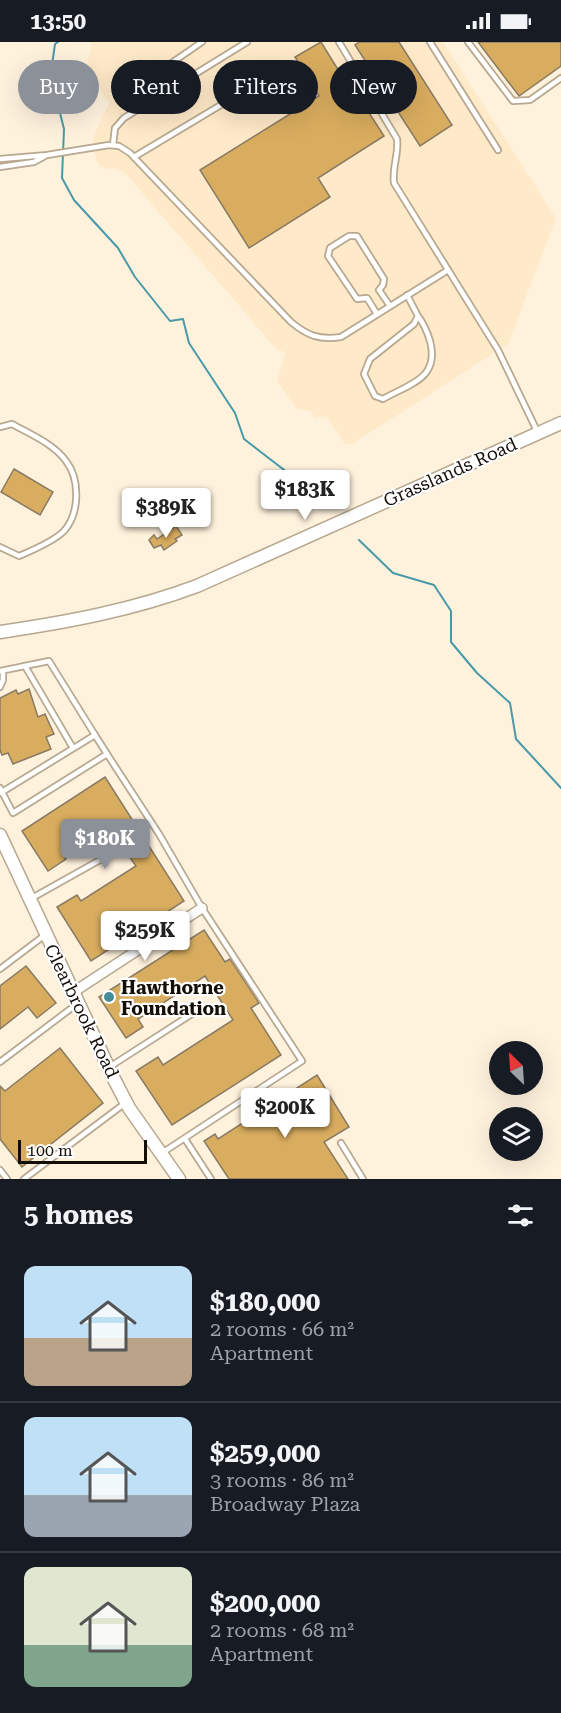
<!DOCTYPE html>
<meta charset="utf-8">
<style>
:root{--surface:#171b24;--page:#242831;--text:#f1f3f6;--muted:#9ea1a6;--line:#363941;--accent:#8c9099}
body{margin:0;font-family:"Roboto Serif",serif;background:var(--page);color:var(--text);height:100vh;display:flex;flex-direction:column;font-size:22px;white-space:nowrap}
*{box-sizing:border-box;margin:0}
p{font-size:20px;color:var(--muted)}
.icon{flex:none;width:33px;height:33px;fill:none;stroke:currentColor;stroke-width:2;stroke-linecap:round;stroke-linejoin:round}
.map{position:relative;height:1137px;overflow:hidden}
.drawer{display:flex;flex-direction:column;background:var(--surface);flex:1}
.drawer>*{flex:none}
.hud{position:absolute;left:18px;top:18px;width:525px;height:54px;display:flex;gap:12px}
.needle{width:39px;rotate:335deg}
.controls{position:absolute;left:489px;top:999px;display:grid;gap:12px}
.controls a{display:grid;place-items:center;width:54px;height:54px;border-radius:50%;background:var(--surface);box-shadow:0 6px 24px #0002;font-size:30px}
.scale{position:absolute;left:18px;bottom:15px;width:129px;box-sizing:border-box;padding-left:6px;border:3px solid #140f06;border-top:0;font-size:16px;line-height:21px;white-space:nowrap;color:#140f06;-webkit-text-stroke:4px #fff;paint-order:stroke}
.price{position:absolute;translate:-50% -51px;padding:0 14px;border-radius:6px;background:#fff;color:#222;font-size:20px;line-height:39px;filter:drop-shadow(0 2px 3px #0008)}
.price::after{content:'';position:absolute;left:50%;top:36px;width:18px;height:14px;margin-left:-9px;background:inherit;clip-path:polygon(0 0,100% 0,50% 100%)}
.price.on{background:var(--accent);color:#fff}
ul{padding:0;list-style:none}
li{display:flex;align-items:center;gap:18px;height:150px;padding:0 24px}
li+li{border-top:2px solid var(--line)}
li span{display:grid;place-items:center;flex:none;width:168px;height:120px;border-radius:12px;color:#555}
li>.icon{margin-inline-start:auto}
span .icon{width:72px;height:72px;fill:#fffc;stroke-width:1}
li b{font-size:26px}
h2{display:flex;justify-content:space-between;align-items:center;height:72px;padding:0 24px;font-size:26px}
.chip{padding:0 21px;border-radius:27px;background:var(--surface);box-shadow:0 6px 24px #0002;font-size:21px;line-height:54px}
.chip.on{background:var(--accent);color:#fff}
.status{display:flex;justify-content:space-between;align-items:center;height:42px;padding:0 30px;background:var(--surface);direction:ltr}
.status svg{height:16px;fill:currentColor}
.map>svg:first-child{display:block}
.built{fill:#fee9c8}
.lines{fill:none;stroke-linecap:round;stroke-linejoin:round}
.stream{stroke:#4999a8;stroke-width:2}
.building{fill:#d9ad5f;stroke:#897a63;stroke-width:1.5}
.lane-casing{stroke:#b7a88f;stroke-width:8}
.street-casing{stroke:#b7a88f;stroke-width:12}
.secondary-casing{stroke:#b7a88f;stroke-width:15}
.lane{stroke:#fff;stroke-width:4.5}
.street{stroke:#fff;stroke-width:9}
.secondary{stroke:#fff;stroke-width:12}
.poi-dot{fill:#488b9b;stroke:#fff;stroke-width:2}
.labels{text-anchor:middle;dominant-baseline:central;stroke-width:4.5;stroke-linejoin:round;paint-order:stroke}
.street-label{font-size:18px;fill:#140f06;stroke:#fff}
.poi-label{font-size:18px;font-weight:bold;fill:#140f06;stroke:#fff;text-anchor:start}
</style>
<div class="status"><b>13:50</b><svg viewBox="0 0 49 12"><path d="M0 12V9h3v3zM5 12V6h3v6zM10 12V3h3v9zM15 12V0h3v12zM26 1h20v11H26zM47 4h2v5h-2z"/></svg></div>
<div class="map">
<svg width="561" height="1137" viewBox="0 0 561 1137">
<rect width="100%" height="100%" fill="#fff2dd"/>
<path class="built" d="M 92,0 L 443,0 L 556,176 L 508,302 L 352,402 L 344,401 L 326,374 L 315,376 L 311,369 L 296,366 L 277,338 L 286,310 L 277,308 L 126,132 L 115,126 L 107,127 L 100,124 L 96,118 L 93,96 L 109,61 L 86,27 Z"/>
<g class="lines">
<g class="stream">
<path d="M 58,0 L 55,2 L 49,44 L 57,59 L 64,87 L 62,136 L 74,158 L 118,206 L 135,235 L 170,279 L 183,277 L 189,301 L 235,371 L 244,397 L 331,464"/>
<path d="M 359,498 L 393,531 L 434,543 L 451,569 L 451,600 L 477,631 L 510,661 L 516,697 L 561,746"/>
</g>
</g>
<g class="building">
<path d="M 321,0 L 345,39 L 348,38 L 384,94 L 318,136 L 330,155 L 249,206 L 200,128 L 319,54 L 295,15 Z"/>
<path d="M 359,0 L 399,0 L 452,83 L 420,104 L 355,3 Z"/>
<path d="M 478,0 L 561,0 L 561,24 L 519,54 Z"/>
<path d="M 14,427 L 53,450 L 40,473 L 1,450 Z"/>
<path d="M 176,484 L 182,493 L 175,497 L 177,499 L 164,508 L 161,503 L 154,506 L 149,498 L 154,493 L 157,497 Z"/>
<path d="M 29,647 L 38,675 L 45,672 L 54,692 L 46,695 L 51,707 L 13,722 L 8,711 L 2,713 L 0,708 L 0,656 L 16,648 L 18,652 Z"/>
<path d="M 105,735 L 184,859 L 91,919 L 57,865 L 77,853 L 81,859 L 136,824 L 107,782 L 62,811 L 66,817 L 48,829 L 22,789 Z"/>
<path d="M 204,888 L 225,920 L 230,917 L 259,961 L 251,966 L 281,1013 L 172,1083 L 136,1029 L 158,1015 L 163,1023 L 233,978 L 205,934 L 138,977 L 143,985 L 126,996 L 99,955 Z"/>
<path d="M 26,924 L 56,961 L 37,976 L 28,965 L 0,987 L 0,944 Z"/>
<path d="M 60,1006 L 103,1061 L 22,1125 L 0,1097 L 0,1044 L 5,1049 Z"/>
<path d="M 317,1033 L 349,1085 L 324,1100 L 348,1137 L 229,1137 L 204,1099 L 215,1092 L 218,1097 Z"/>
</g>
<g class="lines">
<defs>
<g id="lane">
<path d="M 339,0 L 397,97 C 399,112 392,125 394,141 L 498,308 L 538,391"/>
<path d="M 430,0 L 498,108"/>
<path d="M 468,0 L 513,59 L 530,58 L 561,36"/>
<path d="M 172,46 L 169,31 L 170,22 L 202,0"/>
<path d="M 113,103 L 115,86 L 124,76 L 247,0"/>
<path d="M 134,115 L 286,24"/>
<path d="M 0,117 L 47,113 L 109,103 L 119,104 L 130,111 L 291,280 C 308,294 319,298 341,295 L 448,228"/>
<path d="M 0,125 L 34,120 L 45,114"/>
<path d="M 407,253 L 418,274 L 414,282 L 370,317 L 364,332 L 375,354 L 383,357 C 409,342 440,337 430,299 C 427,289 424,282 418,274"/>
<path d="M 377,272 L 367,256 L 357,257 L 328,214 L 330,206 L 349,194 L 357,194 L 384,237 L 383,243 L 379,248 L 390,264"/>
<path d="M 0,385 L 12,382 C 30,392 54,402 66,419 C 80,437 80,471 64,489 C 55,498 31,509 19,514 L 0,505"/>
<path d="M 25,624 L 73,706"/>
<path d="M 0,629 L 49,619 L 95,693"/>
<path d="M 0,645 L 3,638 L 3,629"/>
<path d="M 107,712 L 159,792 L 202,866 L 302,1019 L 162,1111"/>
<path d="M 0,746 L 13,771 L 107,712 L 95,693 L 2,750 L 0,751"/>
<path d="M 32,856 L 107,814"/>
<path d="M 0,927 L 45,893"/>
<path d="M 0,1020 L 77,962"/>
<path d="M 111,1024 L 198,968"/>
<path d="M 185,1097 L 211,1137"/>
<path d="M 341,1101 L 363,1137"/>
<path d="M 0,1128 L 7,1137"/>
<path d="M 24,1137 L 124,1062"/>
</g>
<path id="street" d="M 72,951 L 202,866"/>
<g id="secondary">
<path d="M 0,590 C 68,580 133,568 197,544 L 561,381"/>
<path d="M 0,793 L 113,1035 L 129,1066 L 179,1137"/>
</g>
</defs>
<use href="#lane" class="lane-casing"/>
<use href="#street" class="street-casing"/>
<use href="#secondary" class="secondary-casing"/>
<use href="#lane" class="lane"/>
<use href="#street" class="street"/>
<use href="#secondary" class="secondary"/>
</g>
<circle class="poi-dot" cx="109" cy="955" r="6"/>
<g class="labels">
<g class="street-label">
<text transform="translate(450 430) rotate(-24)">Grasslands Road</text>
<text transform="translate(82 969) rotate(64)">Clearbrook Road</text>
</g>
<g class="poi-label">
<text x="121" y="945">Hawthorne<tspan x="121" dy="21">Foundation</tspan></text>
</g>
</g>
</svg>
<div class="controls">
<a><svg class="needle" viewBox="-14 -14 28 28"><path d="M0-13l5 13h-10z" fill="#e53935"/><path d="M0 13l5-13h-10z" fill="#9ea1a6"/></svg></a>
<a><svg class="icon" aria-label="layers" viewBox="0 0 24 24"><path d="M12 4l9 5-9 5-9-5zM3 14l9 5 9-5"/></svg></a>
</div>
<div class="scale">100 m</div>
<b class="price" style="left:305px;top:479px">$183K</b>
<b class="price" style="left:166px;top:497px">$389K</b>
<b class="price on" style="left:105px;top:828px">$180K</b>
<b class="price" style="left:145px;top:920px">$259K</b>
<b class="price" style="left:285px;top:1097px">$200K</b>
<div class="hud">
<a class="chip on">Buy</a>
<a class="chip">Rent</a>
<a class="chip">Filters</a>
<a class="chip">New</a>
</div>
</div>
<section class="drawer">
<h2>5 homes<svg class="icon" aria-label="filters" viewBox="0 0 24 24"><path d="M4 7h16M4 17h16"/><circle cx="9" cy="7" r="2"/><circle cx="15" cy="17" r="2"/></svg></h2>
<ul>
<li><span style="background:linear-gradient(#bfe0f5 60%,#b9a48a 0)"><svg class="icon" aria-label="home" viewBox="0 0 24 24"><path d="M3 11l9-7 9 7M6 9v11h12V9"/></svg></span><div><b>$180,000</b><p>2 rooms · 66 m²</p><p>Apartment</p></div></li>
<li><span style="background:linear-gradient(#bfe0f5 65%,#9aa5b1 0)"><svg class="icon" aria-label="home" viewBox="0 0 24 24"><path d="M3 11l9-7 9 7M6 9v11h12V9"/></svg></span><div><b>$259,000</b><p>3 rooms · 86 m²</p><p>Broadway Plaza</p></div></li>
<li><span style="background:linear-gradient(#dfe7d0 65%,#7fa58c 0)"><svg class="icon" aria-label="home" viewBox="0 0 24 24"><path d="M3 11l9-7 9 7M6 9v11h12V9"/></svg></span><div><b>$200,000</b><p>2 rooms · 68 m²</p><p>Apartment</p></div></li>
</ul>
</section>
